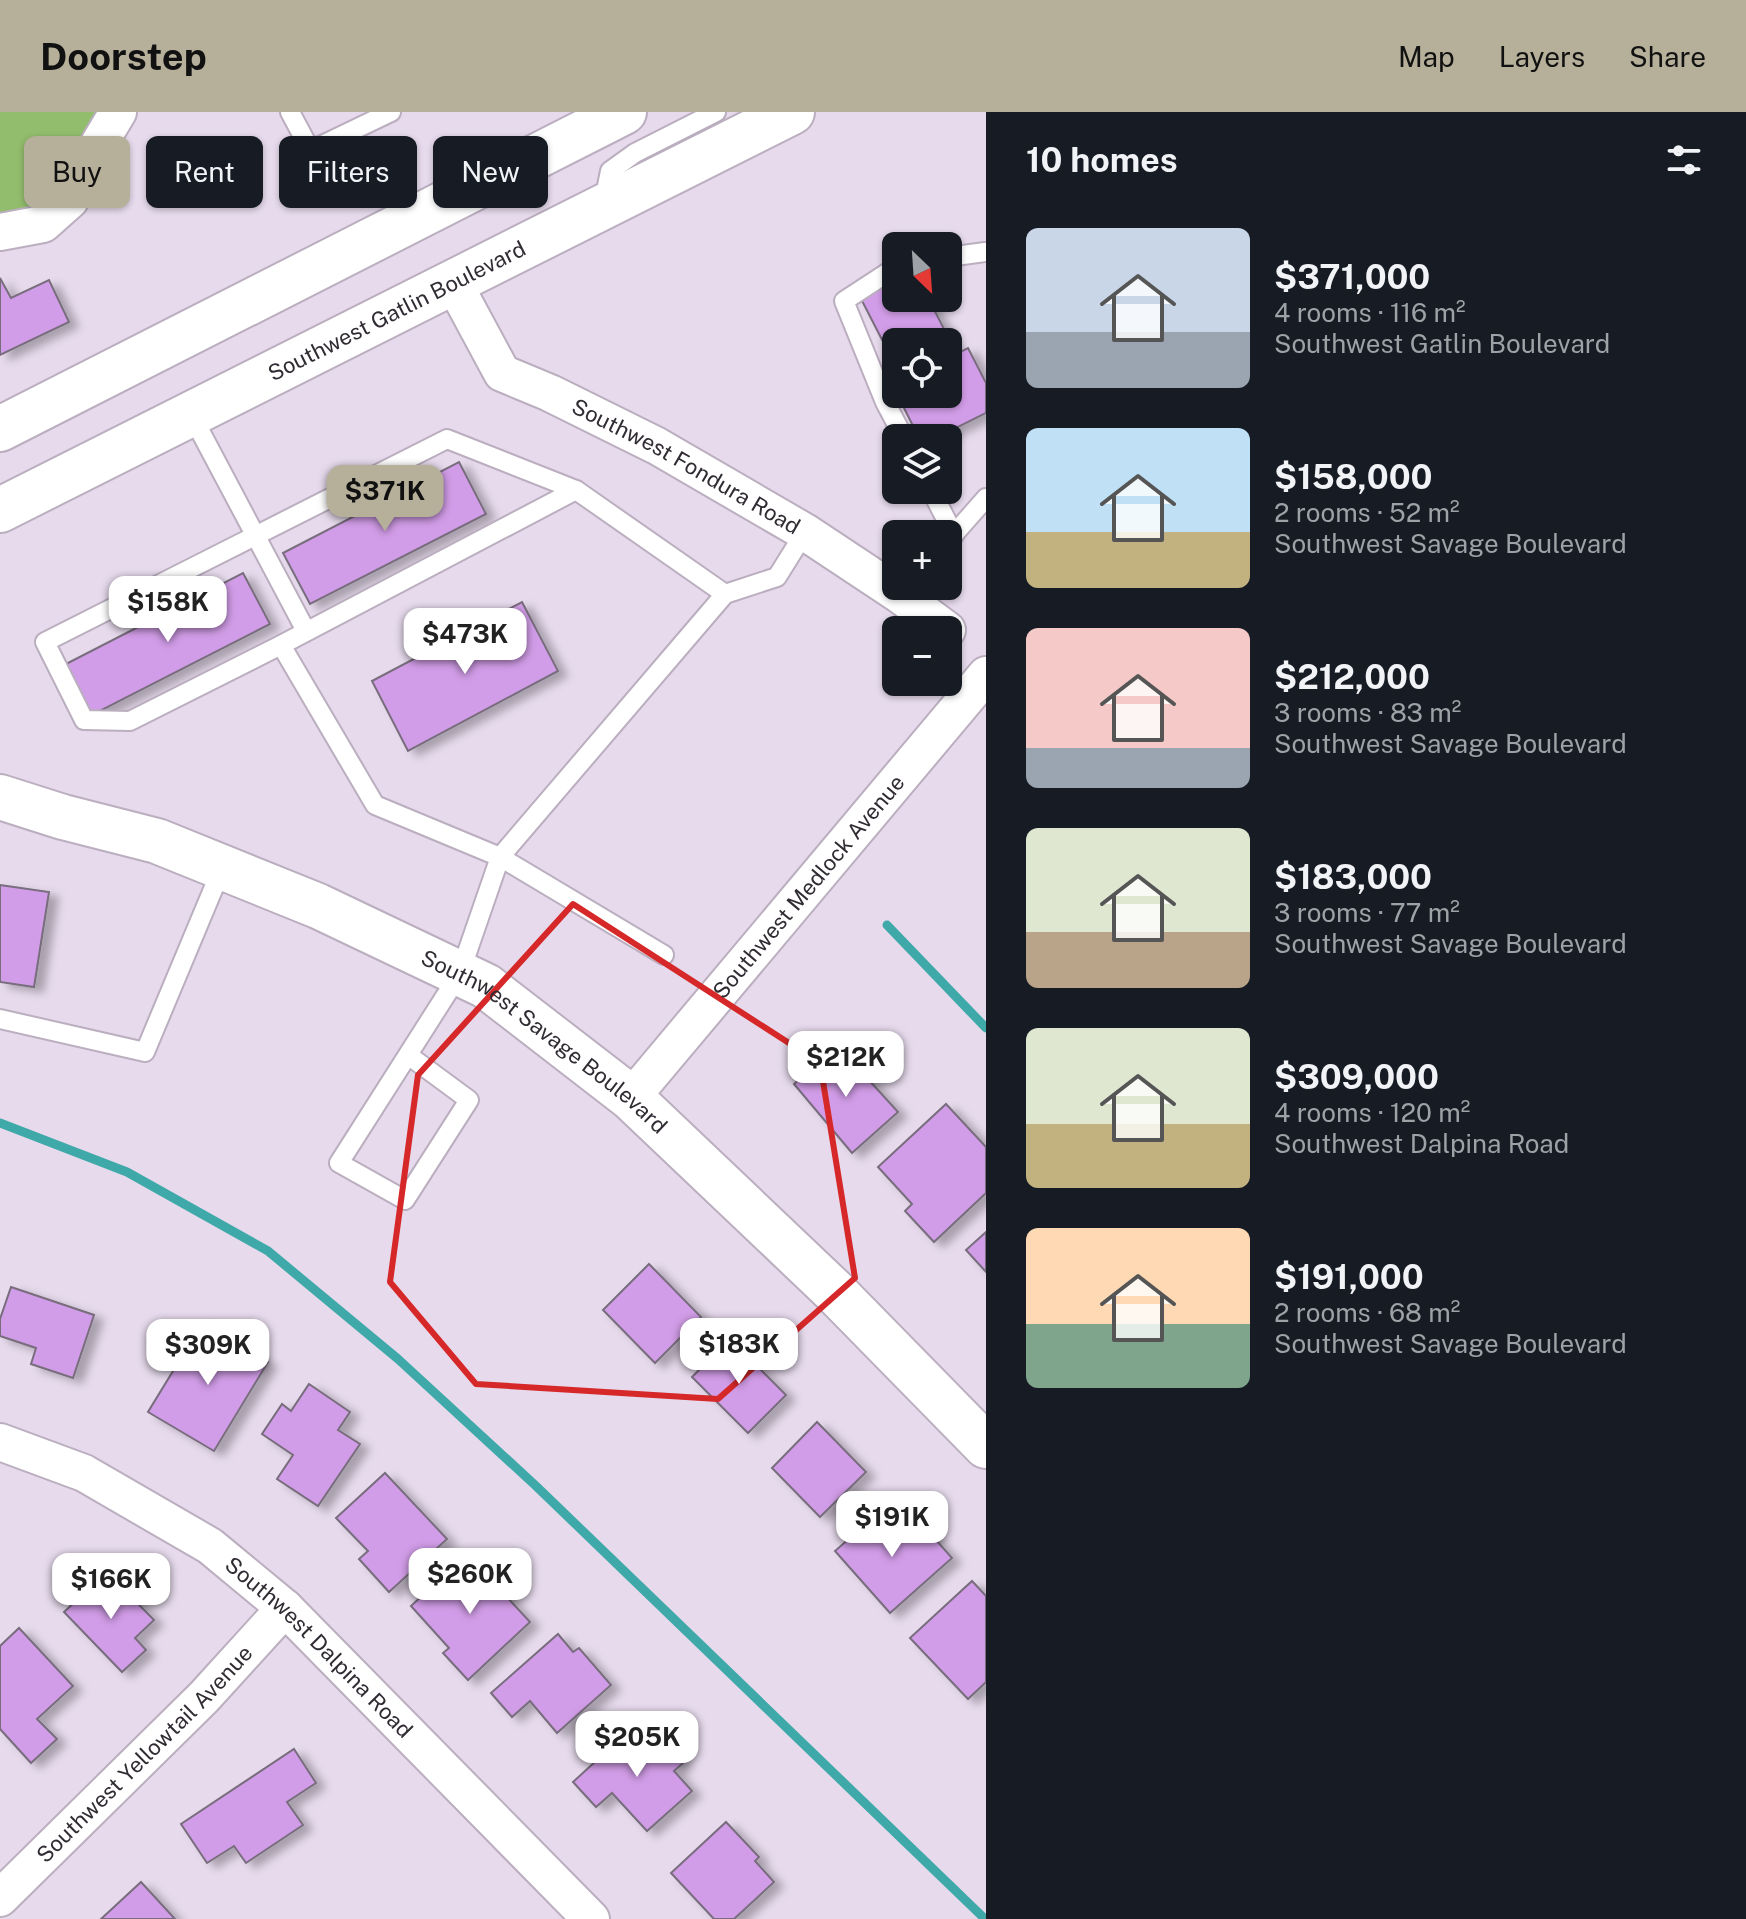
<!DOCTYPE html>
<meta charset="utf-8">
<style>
:root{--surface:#171b24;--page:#242831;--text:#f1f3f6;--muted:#9ea1a6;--accent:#b6af9a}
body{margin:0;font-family:"Public Sans",sans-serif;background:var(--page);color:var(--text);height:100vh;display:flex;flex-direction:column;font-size:30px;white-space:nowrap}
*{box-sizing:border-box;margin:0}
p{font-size:26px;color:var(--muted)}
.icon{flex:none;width:44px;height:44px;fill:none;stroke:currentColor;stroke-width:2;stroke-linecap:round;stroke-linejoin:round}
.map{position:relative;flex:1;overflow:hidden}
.drawer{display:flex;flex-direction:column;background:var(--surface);width:760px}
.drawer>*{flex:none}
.hud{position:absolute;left:24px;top:24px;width:760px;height:72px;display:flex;gap:16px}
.needle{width:52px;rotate:155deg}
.controls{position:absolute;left:882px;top:120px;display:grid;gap:16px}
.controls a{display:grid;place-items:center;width:80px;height:80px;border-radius:12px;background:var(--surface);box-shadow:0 2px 6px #0004;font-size:40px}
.price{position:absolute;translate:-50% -68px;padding:0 18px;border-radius:16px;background:#fff;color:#222;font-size:26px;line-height:52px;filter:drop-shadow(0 2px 4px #0008)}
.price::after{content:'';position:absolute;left:50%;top:48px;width:24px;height:18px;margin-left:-12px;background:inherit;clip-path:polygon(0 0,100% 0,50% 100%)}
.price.selected{background:var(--accent);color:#111}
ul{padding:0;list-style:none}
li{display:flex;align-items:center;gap:24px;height:200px;padding:0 40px}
li span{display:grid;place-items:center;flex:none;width:224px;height:160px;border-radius:12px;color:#555}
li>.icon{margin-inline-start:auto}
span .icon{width:96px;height:96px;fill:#fffc;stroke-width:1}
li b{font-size:34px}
h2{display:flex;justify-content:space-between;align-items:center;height:96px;padding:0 40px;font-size:34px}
.tag{padding:0 28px;border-radius:12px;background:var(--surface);box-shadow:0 2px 6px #0004;font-size:28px;line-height:72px}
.tag.selected{background:var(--accent);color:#111}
header{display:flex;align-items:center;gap:48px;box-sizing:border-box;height:112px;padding:0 40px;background:var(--accent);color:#111}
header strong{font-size:38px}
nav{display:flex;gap:44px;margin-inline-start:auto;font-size:28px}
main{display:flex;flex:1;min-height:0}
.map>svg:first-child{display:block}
.forest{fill:#92bd6c}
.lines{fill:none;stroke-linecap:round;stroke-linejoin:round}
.stream{stroke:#3fa9a9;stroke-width:9}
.building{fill:#d29de8;stroke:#786d7d;stroke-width:2;filter:url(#shadow)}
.lane-casing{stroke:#baaebf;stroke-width:22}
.street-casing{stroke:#baaebf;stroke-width:40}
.secondary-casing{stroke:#baaebf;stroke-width:48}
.primary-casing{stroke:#baaebf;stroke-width:48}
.lane{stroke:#fff;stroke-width:18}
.street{stroke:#fff;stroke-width:36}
.secondary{stroke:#fff;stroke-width:44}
.primary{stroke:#fff;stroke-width:44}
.marked{fill:none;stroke:#d62828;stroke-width:6;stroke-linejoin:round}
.labels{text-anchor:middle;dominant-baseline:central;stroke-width:6;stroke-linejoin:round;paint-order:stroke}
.street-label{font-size:22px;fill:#312c33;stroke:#f4e7f9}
</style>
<header>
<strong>Doorstep</strong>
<nav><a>Map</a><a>Layers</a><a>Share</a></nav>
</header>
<main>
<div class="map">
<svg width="986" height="1807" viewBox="0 0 986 1807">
<defs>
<filter id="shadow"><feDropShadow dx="9" dy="5" stdDeviation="4" flood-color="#0004"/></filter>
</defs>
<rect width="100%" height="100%" fill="#e6daec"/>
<path class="forest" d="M 0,0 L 98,0 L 56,77 L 35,95 L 0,102 Z"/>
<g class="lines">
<g class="stream">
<path d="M 887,813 L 986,916"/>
<path d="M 0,1011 L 127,1060 L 268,1139 L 398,1247 L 536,1374 L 985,1807"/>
</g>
</g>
<g class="building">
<path d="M 896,162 L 896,186 L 928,186 L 957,242 L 948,246 L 948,230 L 896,230 L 896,255 L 858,181 Z"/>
<path d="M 0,166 L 11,186 L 49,168 L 69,210 L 0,243 Z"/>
<path d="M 968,236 L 986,271 L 986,301 L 936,326 L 919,326 L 897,282 L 948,282 L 948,246 Z"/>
<path d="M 459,350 L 486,402 L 310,492 L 283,441 Z"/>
<path d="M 243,461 L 270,512 L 92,603 L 66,552 Z"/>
<path d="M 522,490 L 558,559 L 408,639 L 372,569 Z"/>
<path d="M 0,773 L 49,780 L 34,875 L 0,870 Z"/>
<path d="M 837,933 L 898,1000 L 852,1041 L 794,972 Z"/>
<path d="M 946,992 L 986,1035 L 986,1081 L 934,1130 L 905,1099 L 912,1092 L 878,1055 Z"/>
<path d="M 986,1120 L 986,1160 L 966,1138 Z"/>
<path d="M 649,1152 L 701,1205 L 655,1251 L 603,1198 Z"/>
<path d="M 11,1175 L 94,1203 L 73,1266 L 31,1252 L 36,1236 L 0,1224 L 0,1207 Z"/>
<path d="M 203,1210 L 268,1250 L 214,1339 L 148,1300 Z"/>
<path d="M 730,1227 L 786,1283 L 748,1321 L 692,1265 Z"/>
<path d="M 309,1272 L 350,1300 L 338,1318 L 360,1332 L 318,1394 L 277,1367 L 293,1343 L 262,1322 L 282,1292 L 291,1299 Z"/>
<path d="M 817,1310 L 866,1360 L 820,1405 L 772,1356 Z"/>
<path d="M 385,1361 L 447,1427 L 389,1480 L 359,1447 L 368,1439 L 336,1406 Z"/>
<path d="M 886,1394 L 917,1429 L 928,1419 L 952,1446 L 890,1501 L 835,1439 Z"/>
<path d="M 467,1442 L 530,1510 L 468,1568 L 443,1541 L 449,1536 L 411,1494 Z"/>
<path d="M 107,1460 L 154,1508 L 135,1526 L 146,1538 L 122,1560 L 64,1500 Z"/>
<path d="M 972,1469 L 986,1484 L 986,1570 L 968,1587 L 910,1526 Z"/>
<path d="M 19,1516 L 73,1574 L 37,1607 L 57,1627 L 31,1651 L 0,1617 L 0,1534 Z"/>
<path d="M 558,1522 L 573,1540 L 579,1536 L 611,1573 L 557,1621 L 530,1589 L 512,1605 L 491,1581 Z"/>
<path d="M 632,1616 L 650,1635 L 660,1626 L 683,1651 L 674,1659 L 692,1679 L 647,1719 L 612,1681 L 596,1695 L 573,1670 Z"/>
<path d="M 294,1637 L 316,1671 L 287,1690 L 303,1713 L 246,1751 L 234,1734 L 207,1751 L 181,1712 Z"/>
<path d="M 726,1710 L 759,1745 L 755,1749 L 774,1770 L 734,1807 L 714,1807 L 671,1761 Z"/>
<path d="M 141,1770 L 175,1807 L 101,1807 Z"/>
</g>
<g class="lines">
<defs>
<g id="lane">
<path d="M 290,0 L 306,30 L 314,37 L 391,0"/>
<path d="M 604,89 L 610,59 L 635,41 L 716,0"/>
<path d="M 948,145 L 985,140"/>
<path d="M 896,155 L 844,189 L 885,290 L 904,326"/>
<path d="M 191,302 L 306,519"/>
<path d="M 931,378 L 954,423"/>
<path d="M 948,429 L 986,386"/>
<path d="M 281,533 L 576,378"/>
<path d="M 664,843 L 500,745 L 375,693 L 281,533 L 130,609 L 84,608 L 45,530 L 447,327 L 576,378 L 725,482"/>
<path d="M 0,907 L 145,940 L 222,756"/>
<path d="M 408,943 L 469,988 L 405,1088 L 339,1051 L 460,861 L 500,745 L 725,482 L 777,465 L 805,420"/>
</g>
<g id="street">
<path d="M 0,120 L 43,112 L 70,88 L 85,55 L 118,0"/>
<path id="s1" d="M 453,170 L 502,261 L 550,281 L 657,334 L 805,420 L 900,483 L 947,518"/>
<path id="s2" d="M 631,986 L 986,563"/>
<path id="s3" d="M 0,1330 L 84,1361 L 210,1434 L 285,1496 L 591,1807"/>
<path id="s4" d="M 0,1786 L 204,1585 L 285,1496"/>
</g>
<g id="secondary">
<path id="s5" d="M 0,685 L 63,705 L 157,729 L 318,794 L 486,874 L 631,986 L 833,1178 L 986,1334"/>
</g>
<g id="primary">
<path d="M 0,317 L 624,0"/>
<path id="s6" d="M 0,398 L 792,0"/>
</g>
</defs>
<use href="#lane" class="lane-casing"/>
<use href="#street" class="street-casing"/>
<use href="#secondary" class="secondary-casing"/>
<use href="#primary" class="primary-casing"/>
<use href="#lane" class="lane"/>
<use href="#street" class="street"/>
<use href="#secondary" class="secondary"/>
<use href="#primary" class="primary"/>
</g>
<path class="marked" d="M 573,792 L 820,951 L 855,1166 L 718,1287 L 476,1272 L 390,1170 L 418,963 Z"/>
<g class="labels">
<g class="street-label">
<text stroke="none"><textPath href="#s6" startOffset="444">Southwest Gatlin Boulevard</textPath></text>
<text stroke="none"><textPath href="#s1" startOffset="310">Southwest Fondura Road</textPath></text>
<text stroke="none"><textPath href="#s2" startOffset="276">Southwest Medlock Avenue</textPath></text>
<text stroke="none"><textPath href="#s5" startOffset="602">Southwest Savage Boulevard</textPath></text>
<text stroke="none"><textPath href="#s3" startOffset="384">Southwest Dalpina Road</textPath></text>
<text stroke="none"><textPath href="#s4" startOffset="204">Southwest Yellowtail Avenue</textPath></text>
</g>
</g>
</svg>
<div class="controls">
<a><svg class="needle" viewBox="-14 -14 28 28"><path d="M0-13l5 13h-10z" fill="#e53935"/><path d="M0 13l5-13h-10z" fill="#9ea1a6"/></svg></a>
<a><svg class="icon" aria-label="locate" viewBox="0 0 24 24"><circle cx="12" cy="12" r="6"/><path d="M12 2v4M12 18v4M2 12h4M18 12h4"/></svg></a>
<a><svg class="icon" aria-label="layers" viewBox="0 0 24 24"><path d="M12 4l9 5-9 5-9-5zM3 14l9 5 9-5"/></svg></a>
<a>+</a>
<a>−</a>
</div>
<b class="price selected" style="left:385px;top:421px">$371K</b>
<b class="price" style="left:168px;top:532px">$158K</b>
<b class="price" style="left:465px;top:564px">$473K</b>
<b class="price" style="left:846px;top:987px">$212K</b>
<b class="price" style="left:739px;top:1274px">$183K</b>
<b class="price" style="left:208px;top:1275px">$309K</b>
<b class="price" style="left:892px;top:1447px">$191K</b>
<b class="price" style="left:470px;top:1504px">$260K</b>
<b class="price" style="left:111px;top:1509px">$166K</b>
<b class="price" style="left:637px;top:1667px">$205K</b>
<div class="hud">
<a class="tag selected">Buy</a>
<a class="tag">Rent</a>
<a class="tag">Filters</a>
<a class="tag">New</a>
</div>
</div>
<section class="drawer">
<h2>10 homes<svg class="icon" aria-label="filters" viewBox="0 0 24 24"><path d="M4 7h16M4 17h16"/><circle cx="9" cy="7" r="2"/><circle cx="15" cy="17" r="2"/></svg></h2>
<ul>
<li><span style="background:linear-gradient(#c9d6e8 65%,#9aa5b1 0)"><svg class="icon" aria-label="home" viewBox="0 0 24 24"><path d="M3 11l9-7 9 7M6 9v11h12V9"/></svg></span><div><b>$371,000</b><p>4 rooms · 116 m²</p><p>Southwest Gatlin Boulevard</p></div></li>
<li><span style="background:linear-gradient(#bfe0f5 65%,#c2b280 0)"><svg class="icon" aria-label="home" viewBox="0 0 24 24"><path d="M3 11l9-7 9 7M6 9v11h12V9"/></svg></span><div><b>$158,000</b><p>2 rooms · 52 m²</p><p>Southwest Savage Boulevard</p></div></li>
<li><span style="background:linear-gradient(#f6c9c9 75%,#9aa5b1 0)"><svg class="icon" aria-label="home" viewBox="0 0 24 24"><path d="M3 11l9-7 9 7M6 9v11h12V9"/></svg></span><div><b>$212,000</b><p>3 rooms · 83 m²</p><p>Southwest Savage Boulevard</p></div></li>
<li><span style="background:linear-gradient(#dfe7d0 65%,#b9a48a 0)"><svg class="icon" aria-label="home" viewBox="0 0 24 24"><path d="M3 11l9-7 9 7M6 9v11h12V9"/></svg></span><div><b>$183,000</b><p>3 rooms · 77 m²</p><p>Southwest Savage Boulevard</p></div></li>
<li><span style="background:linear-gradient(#dfe7d0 60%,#c2b280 0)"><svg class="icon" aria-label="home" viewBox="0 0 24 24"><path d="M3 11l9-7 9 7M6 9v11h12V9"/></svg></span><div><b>$309,000</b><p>4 rooms · 120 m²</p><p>Southwest Dalpina Road</p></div></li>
<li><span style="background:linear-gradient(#ffd9b3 60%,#7fa58c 0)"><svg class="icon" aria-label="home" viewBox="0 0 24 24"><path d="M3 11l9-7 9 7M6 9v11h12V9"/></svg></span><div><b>$191,000</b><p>2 rooms · 68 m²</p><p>Southwest Savage Boulevard</p></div></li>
</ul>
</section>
</main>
